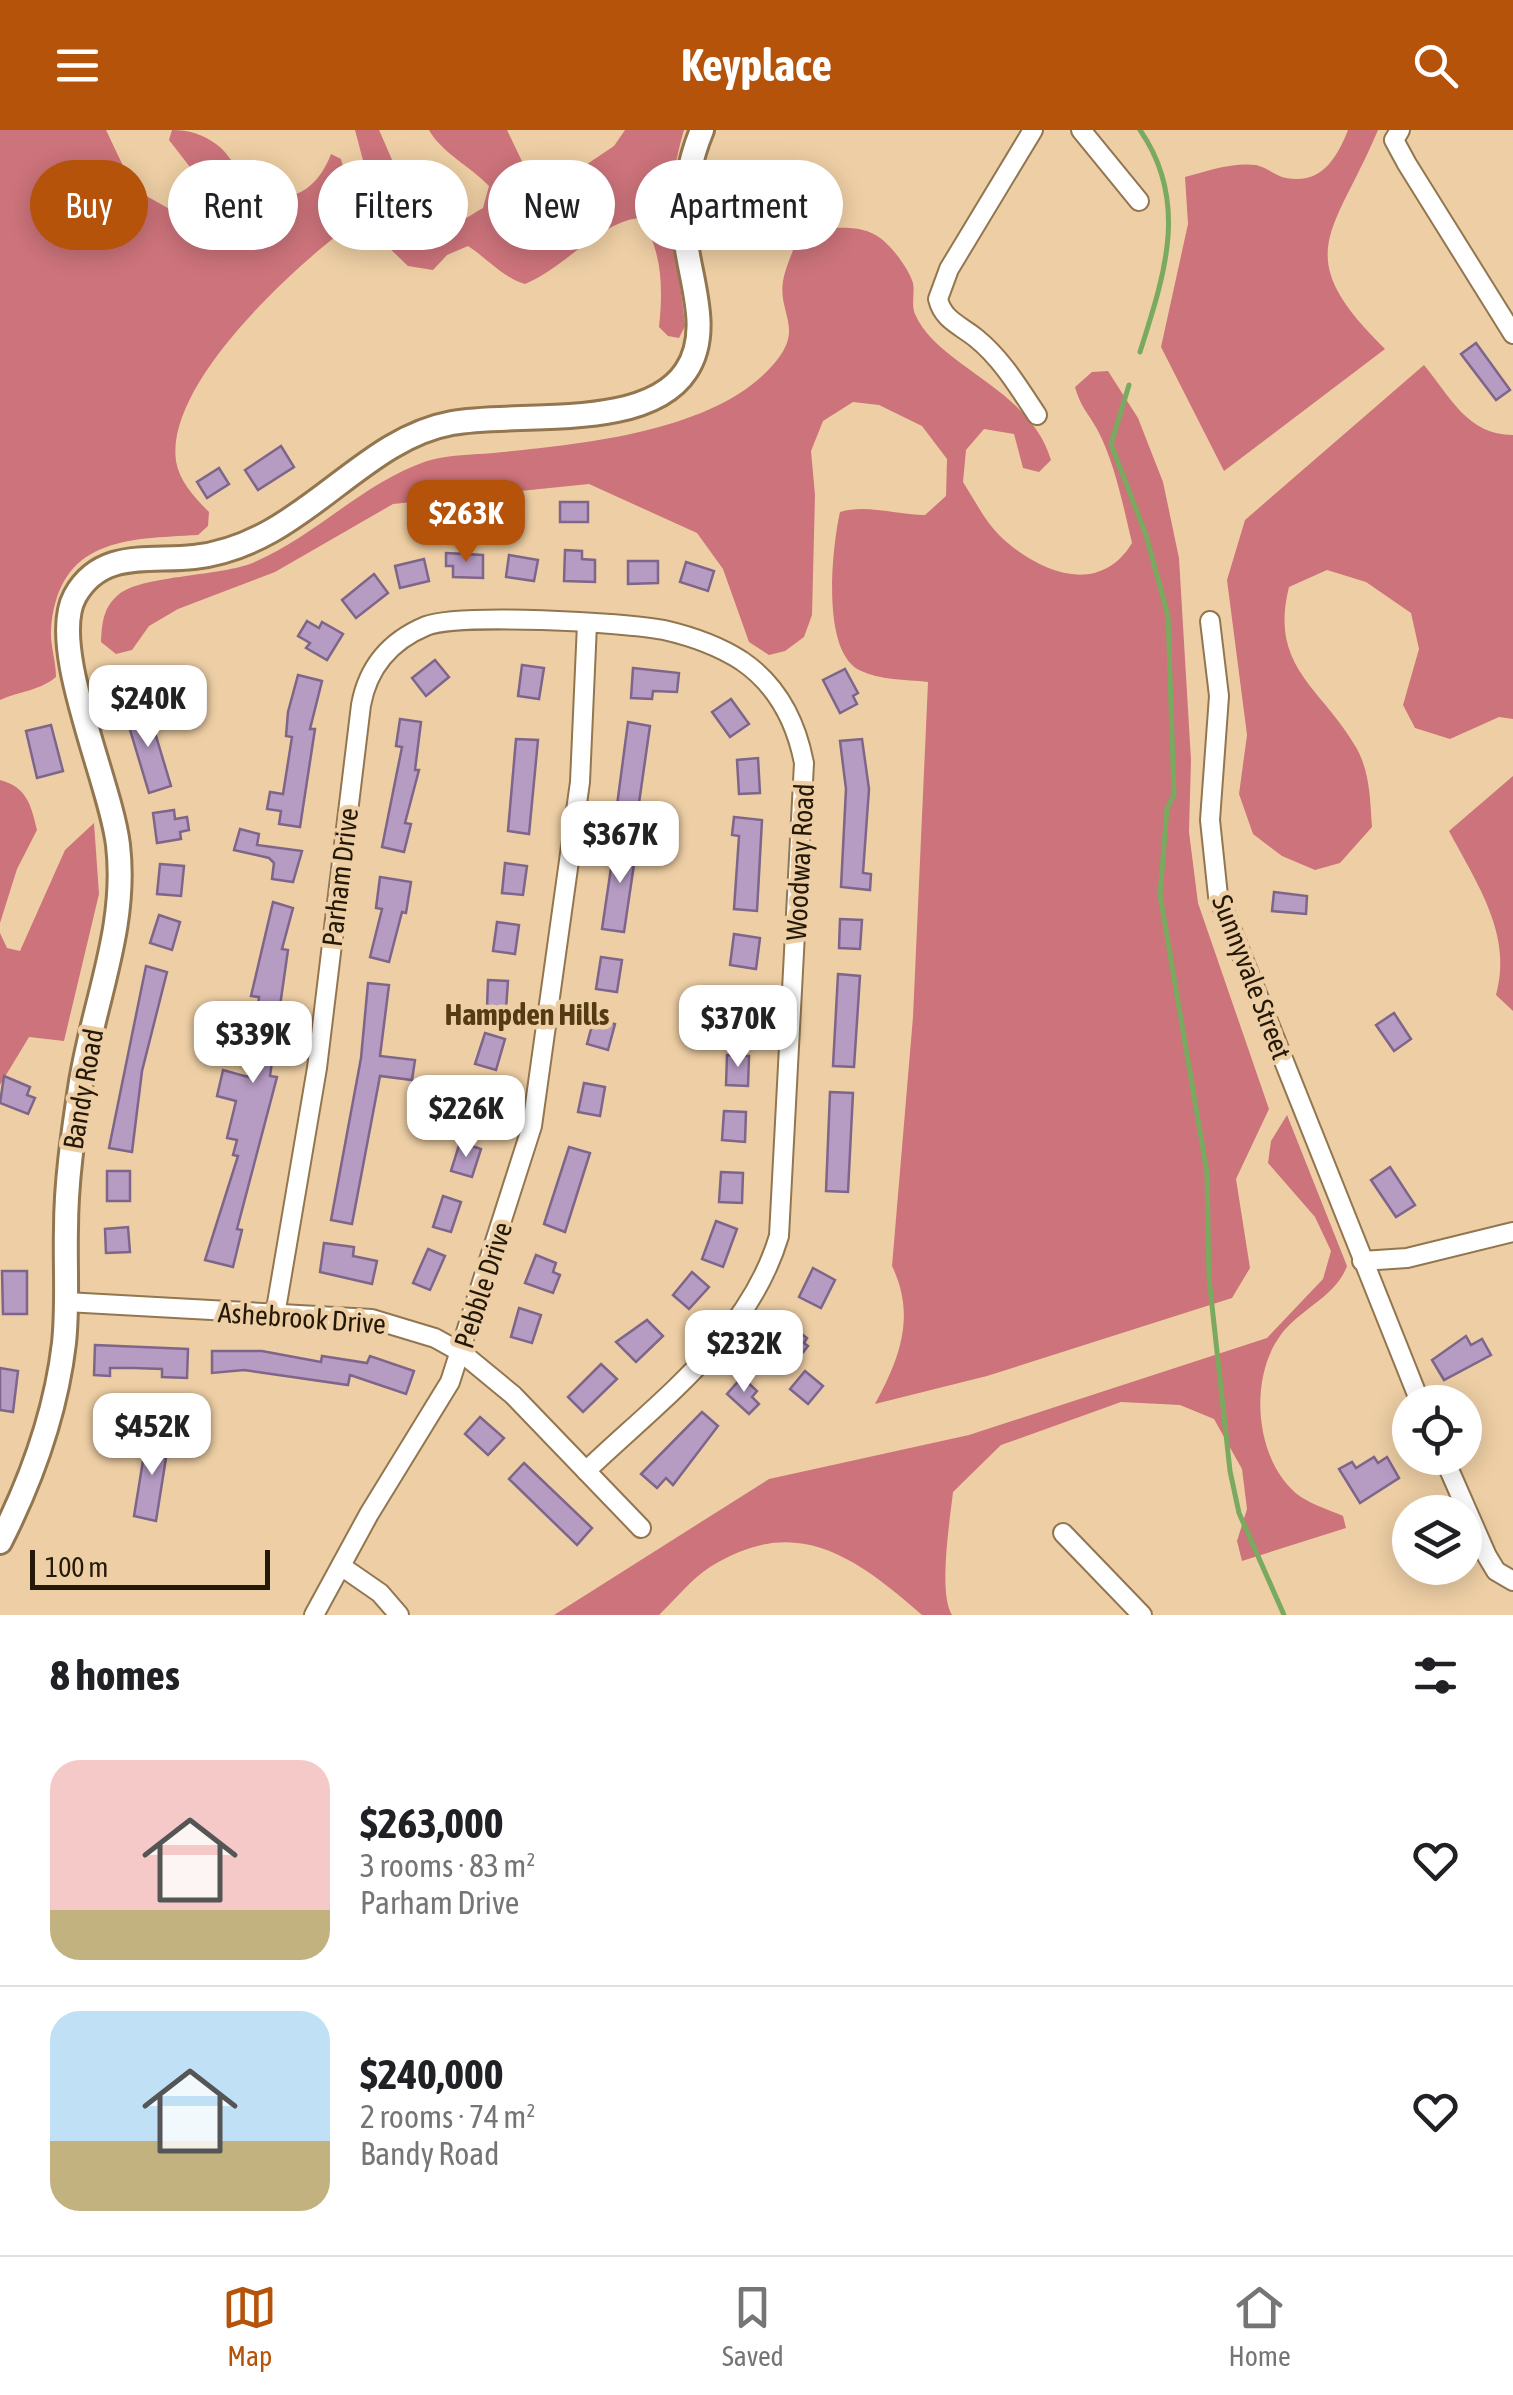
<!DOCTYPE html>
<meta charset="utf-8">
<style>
:root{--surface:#fff;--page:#f2f2f2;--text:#202124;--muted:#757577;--line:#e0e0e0;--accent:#b45309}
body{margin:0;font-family:"Asap Condensed",sans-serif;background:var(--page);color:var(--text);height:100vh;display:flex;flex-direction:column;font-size:38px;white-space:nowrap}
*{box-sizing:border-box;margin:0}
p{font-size:32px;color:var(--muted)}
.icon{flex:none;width:55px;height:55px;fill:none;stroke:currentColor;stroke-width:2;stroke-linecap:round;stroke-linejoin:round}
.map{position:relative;height:1485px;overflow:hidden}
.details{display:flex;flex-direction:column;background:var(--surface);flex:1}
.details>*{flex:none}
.banner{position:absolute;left:30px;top:30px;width:1000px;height:90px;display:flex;gap:20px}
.buttons{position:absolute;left:1392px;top:1255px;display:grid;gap:20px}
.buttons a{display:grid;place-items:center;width:90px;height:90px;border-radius:50%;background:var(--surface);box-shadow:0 5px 25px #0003;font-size:50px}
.scale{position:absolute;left:30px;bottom:25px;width:240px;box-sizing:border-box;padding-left:10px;border:5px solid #241909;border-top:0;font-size:28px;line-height:35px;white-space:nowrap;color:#241909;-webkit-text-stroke:8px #eecfa5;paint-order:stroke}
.price{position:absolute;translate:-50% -85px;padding:0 22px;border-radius:20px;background:#fff;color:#222;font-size:32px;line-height:65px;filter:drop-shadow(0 2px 5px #0008)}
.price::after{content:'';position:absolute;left:50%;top:60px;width:30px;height:22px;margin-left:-15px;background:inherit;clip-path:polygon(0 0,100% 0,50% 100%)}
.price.on{background:var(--accent);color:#fff}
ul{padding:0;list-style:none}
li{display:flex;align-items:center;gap:30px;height:250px;padding:0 50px}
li+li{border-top:2px solid var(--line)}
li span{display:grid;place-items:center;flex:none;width:280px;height:200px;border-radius:30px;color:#555}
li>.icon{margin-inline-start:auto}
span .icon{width:120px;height:120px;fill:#fffc;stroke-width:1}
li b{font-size:42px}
h2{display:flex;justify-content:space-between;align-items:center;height:120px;padding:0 50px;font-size:42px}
.tag{padding:0 35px;border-radius:45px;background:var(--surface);box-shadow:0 5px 25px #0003;font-size:35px;line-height:90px}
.tag.on{background:var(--accent);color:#fff}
header{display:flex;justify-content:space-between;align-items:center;height:130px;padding:0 50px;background:var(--accent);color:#fff;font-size:45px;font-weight:700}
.tab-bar{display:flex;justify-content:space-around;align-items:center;height:140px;border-top:2px solid var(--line);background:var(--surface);font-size:28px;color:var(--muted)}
.tab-bar a{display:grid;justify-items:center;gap:5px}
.tab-bar .on{color:var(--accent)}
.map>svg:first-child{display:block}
.forest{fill:#cd737b}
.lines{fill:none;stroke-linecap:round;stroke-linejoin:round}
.stream{stroke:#7aa960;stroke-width:5}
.building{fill:#b69bc3;stroke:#7e658a;stroke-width:2.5}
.minor-casing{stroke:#92764f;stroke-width:22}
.tertiary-casing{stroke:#92764f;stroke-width:28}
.minor{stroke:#fff;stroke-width:18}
.tertiary{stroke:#fff;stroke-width:22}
.labels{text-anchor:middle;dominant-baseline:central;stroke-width:9;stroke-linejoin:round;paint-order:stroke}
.street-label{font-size:28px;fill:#241909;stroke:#eecfa5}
.neighbourhood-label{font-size:30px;font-weight:bold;fill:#543b14;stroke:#eecfa5}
</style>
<header><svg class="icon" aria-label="menu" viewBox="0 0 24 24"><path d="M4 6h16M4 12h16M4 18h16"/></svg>Keyplace<svg class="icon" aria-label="search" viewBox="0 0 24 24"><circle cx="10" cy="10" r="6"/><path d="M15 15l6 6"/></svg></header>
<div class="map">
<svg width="1513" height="1485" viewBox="0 0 1513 1485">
<rect width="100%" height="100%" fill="#eecfa5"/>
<g class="forest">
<path d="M 0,0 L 106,0 L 134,59 L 182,86 L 198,78 L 205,67 L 200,50 L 169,10 L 172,0 C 189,0 202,4 216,14 C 227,21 233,35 242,44 C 277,83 315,67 331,24 L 341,29 L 357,90 C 299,132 165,252 176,331 C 179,351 195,368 209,382 L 208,396 L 198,405 C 126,409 58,408 51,500 C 50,515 56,531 56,547 C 39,561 20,561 0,570 Z"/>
<path d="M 355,0 L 379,0 C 393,30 415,96 455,92 C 464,91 475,82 483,78 L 489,56 C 471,37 441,22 429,0 L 507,0 L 530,48 L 556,55 L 614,16 L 625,0 L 684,0 C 661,75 678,121 685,196 L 679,208 L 668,206 L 659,197 C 663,161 663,117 639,88 C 600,92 564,138 525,154 C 502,147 488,129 468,116 L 447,125 L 433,140 L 408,136 L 385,114 Z"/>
<path d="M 1348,0 L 1378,0 C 1334,105 1288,124 1385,219 L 1224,341 L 1161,217 L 1188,94 L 1185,47 C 1207,41 1233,32 1256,35 C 1266,37 1276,46 1286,48 C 1321,55 1337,28 1348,0 Z"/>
<path d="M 822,98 C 848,98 868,95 887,114 C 896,122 910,142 913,153 C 915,162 911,175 915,184 C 938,237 1029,257 1051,330 L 1039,342 L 1023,338 L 1014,304 L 984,299 L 966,320 L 963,352 C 974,369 985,391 999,405 C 1037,442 1099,468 1132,413 C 1123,375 1115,333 1097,299 C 1088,283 1080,276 1075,257 L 1092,242 L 1108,241 L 1138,288 L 1163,352 L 1179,428 L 1191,630 L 1189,702 L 1198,773 L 1269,979 L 1236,1049 L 1250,1138 L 1232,1168 L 987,1246 L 875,1274 C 900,1228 916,1186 892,1136 L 913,887 L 928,552 C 904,549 881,551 859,540 C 821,520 832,418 840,382 C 866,374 897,385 925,385 L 946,366 L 947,329 L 922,296 L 879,275 L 853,272 L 823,291 L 811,321 L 815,365 L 812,485 L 804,507 L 785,521 L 769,525 L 749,512 L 723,439 L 697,403 L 589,354 L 393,374 L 275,442 L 178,479 L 149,496 L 132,520 L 116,524 L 101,512 C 102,493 103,478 118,465 C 139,446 217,446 250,434 C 314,408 362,353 427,331 C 450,324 479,325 503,322 C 587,313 721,301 777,230 C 803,197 778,183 783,151 C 785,139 791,126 795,115 Z"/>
<path d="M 1424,235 C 1450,266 1467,305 1513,305 L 1513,589 L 1499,587 L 1450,609 L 1415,598 L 1403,575 L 1419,519 L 1411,483 L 1366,452 L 1327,440 L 1289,457 C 1269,536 1320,557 1354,614 C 1370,639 1370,668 1372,697 L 1340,733 L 1315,740 L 1282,726 L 1253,704 L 1239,664 L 1247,605 L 1227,450 L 1245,390 Z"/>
<path d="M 1513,646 L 1513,881 L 1496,865 C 1513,805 1477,754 1449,701 Z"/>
<path d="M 0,650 C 27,657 31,675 37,700 L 17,739 L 0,793 Z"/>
<path d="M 94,693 L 99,764 L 64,911 L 29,907 L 0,955 L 0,803 L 7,818 L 20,821 L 65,720 Z"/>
<path d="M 1287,985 L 1347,1136 C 1336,1167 1299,1179 1280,1206 C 1248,1250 1255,1334 1301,1367 C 1313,1375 1330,1380 1343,1386 L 1346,1398 L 1242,1431 L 1237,1411 L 1247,1379 L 1242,1339 L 1214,1289 L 1180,1275 L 1121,1272 L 1001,1315 L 953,1362 C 950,1390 938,1463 952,1485 L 922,1485 C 854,1426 796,1383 710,1437 C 691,1449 675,1470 659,1485 L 554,1485 L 769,1349 L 969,1305 L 1267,1208 L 1323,1149 L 1331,1121 L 1315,1087 L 1268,1033 L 1271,1011 Z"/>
</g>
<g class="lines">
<g class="stream">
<path d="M 1140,222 C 1164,146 1190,72 1140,0"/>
<path d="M 1129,255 L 1111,314 L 1146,405 L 1168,486 L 1174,665 L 1167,678 L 1160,765 L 1207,1043 L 1209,1148 L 1230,1341 L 1239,1383 L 1284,1485"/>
</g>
</g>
<g class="building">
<path d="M 1476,213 L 1510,260 L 1496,270 L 1461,224 Z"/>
<path d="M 281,316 L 294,337 L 258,360 L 245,340 Z"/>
<path d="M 219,338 L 229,354 L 207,368 L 197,352 Z"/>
<rect x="560" y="372" width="28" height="20"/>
<path d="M 565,420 L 582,421 L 582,429 L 595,430 L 595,452 L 564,451 Z"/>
<path d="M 446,423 L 483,425 L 483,448 L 453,447 L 453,436 L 446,436 Z"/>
<path d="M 509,425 L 538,430 L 534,451 L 506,447 Z"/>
<path d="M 424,429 L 429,451 L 400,458 L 395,436 Z"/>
<path d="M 628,431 L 658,431 L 658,453 L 628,454 Z"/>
<path d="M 686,432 L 714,441 L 708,461 L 680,452 Z"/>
<path d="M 374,444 L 388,463 L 356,488 L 342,470 Z"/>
<path d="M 307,491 L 319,498 L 322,492 L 343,504 L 327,530 L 306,518 L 310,513 L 298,506 Z"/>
<path d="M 435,530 L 449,547 L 426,566 L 412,548 Z"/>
<path d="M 522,535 L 544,538 L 539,569 L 518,566 Z"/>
<path d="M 633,538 L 679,543 L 677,562 L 653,561 L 652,569 L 631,568 Z"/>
<path d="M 845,539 L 858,563 L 853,566 L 857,574 L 840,583 L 823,550 Z"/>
<path d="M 298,545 L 322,551 L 310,599 L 315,599 L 300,697 L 279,694 L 281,681 L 267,679 L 270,662 L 283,664 L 292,607 L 286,606 L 288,582 Z"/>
<path d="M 731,569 L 749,594 L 730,607 L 712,582 Z"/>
<path d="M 147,576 L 171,656 L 149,663 L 125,583 Z"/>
<path d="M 400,589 L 421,592 L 415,640 L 419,640 L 405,693 L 411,694 L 404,722 L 382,717 L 402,617 L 396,616 Z"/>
<path d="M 628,592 L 650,596 L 637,687 L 616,683 Z"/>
<path d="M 51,595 L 63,641 L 37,648 L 26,601 Z"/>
<path d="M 516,609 L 538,610 L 529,704 L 508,701 Z"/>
<path d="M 862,609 L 869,659 L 863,743 L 871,744 L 870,760 L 841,757 L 846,659 L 840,611 Z"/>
<path d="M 758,628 L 760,663 L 739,664 L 737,630 Z"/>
<path d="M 174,680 L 175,689 L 187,687 L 189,700 L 180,702 L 181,709 L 157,713 L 153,683 Z"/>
<path d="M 734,687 L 762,690 L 757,781 L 734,779 L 739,706 L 732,705 Z"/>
<path d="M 240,699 L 259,704 L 257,715 L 302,721 L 293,752 L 272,749 L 274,733 L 269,728 L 234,720 Z"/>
<path d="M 615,711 L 637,714 L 624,802 L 602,799 Z"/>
<path d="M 505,733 L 527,736 L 523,765 L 502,763 Z"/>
<path d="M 160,734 L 184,736 L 181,766 L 157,764 Z"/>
<path d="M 380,747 L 411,752 L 406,783 L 402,782 L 389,832 L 370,827 L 382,779 L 376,778 Z"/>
<path d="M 1274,762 L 1307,766 L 1306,784 L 1272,781 Z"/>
<path d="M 273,772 L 293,778 L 282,819 L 288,820 L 270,946 L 277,947 L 237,1099 L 242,1100 L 233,1137 L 205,1130 L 238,1026 L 233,1025 L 237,1010 L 227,1008 L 236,971 L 217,966 L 223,940 L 248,947 L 259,867 L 251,866 Z"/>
<path d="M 159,785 L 180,792 L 172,820 L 150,813 Z"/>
<path d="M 840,789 L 862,790 L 860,819 L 839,818 Z"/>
<path d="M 497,792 L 519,795 L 515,824 L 493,821 Z"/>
<path d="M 734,804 L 760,808 L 756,839 L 730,835 Z"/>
<path d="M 601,827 L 622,830 L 617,862 L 596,859 Z"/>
<path d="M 146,836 L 167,842 L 142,941 L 132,1022 L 109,1018 Z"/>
<path d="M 838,844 L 860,846 L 854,937 L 833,936 Z"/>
<path d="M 488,850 L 508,851 L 506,879 L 487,877 Z"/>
<path d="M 368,853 L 389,855 L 380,926 L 415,930 L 412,950 L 380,946 L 352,1094 L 331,1090 L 361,928 Z"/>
<path d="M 730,866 L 752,868 L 751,898 L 728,896 Z"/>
<path d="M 1394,883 L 1411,909 L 1394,921 L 1376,895 Z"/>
<path d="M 594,888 L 615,894 L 608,920 L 587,914 Z"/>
<path d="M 485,903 L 505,909 L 496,940 L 475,934 Z"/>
<path d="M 727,925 L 749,926 L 748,956 L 726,955 Z"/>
<path d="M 4,946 L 30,957 L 27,965 L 35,968 L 28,984 L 0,973 Z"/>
<path d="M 584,953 L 605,957 L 600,986 L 578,982 Z"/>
<path d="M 473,959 L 494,964 L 487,993 L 466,988 Z"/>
<path d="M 830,962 L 853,963 L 848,1062 L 826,1061 Z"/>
<path d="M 724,981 L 746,982 L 745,1012 L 722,1010 Z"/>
<path d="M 460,1012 L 481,1019 L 472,1047 L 451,1041 Z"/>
<path d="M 569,1017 L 590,1023 L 565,1102 L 544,1094 Z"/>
<path d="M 1390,1037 L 1415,1075 L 1396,1087 L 1371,1050 Z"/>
<rect x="107" y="1041" width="23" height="30"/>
<path d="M 721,1042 L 743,1043 L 742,1073 L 719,1072 Z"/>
<path d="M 443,1066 L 461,1072 L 451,1102 L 433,1097 Z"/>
<path d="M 716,1091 L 737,1099 L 723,1137 L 702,1129 Z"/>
<path d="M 128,1097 L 130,1122 L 106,1123 L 105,1099 Z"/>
<path d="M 324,1113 L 354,1117 L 353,1126 L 377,1131 L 372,1154 L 320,1142 Z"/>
<path d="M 428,1119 L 445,1126 L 430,1160 L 413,1153 Z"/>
<path d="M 536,1125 L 556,1133 L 553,1142 L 560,1145 L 553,1163 L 525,1153 Z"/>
<path d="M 813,1138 L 835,1150 L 821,1178 L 799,1167 Z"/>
<path d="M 2,1141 L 27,1141 L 27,1184 L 3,1184 Z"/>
<path d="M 692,1142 L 709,1157 L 689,1179 L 673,1165 Z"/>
<path d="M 519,1178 L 541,1185 L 532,1213 L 511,1207 Z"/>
<path d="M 647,1190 L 663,1206 L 636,1232 L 616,1212 Z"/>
<path d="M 787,1193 L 807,1208 L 804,1213 L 808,1216 L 793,1235 L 769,1217 Z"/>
<path d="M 1466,1206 L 1471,1215 L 1482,1209 L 1491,1225 L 1444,1250 L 1432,1230 Z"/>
<path d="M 95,1215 L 188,1219 L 187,1248 L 162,1247 L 162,1239 L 134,1238 L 110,1238 L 110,1246 L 94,1245 Z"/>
<path d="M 212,1221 L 262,1221 L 321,1232 L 322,1226 L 367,1233 L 370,1226 L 414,1241 L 406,1264 L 350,1245 L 348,1255 L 244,1240 L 212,1243 Z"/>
<path d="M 601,1234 L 617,1249 L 583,1282 L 568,1267 Z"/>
<path d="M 0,1238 L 18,1241 L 13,1282 L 0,1280 Z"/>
<path d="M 805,1241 L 823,1256 L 808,1274 L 790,1259 Z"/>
<path d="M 742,1247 L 757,1261 L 752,1267 L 759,1274 L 749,1284 L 727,1264 Z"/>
<path d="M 702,1282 L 718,1296 L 673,1355 L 666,1348 L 657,1358 L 641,1344 Z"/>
<path d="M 480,1287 L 504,1308 L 488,1325 L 465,1304 Z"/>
<path d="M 147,1306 L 169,1309 L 156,1391 L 134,1386 Z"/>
<path d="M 1374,1327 L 1378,1333 L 1387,1327 L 1399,1348 L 1360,1373 L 1339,1339 L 1352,1332 L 1356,1338 Z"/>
<path d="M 524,1333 L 592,1398 L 577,1415 L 509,1349 Z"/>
</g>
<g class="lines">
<defs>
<g id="minor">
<path d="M 1033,0 L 949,139 L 938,169 C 943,190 960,195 976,208 C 1002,229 1019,258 1037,285"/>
<path d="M 1081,0 L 1139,71"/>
<path d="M 1400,0 L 1394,10 L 1407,34 L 1513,204"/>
<path d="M 1210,491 L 1219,566 L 1210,690 L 1218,766 L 1420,1272"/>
<path d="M 1362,1131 L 1407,1128 L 1513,1102"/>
<path d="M 66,1172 L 372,1189 L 435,1208 L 462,1223 L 513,1265 L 641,1398"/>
<path d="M 275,1185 L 317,938 L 361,575 C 368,537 390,511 426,496 C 459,483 624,492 664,500 C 690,506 719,516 742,531 C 777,555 796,592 804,633 L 779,1106 C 749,1207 659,1271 586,1341"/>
<path d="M 1444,1328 L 1487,1426 L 1496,1441 L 1513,1451"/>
<path d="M 1063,1403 L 1142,1485"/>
<path d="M 341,1436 L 380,1463 L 399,1485"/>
<path d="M 314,1485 L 369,1384 L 450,1252 L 532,996 L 580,652 L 587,494"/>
</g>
<path id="tertiary" d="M 0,1412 C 31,1351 56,1282 64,1213 C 68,1176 65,1137 66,1099 C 66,1052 73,1005 80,958 C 92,876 128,799 118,715 C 111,653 47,516 75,466 C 101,419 150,432 194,427 C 302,415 358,310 452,293 C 517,281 646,302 686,241 C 715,198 685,140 684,93 C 684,61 690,29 702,0"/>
</defs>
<use href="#minor" class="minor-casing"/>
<use href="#tertiary" class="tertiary-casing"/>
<use href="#minor" class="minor"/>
<use href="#tertiary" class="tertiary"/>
</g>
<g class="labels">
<g class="street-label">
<text transform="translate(800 732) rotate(-87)">Woodway Road</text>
<text transform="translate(340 747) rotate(-83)">Parham Drive</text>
<text transform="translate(1252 847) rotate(69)">Sunnyvale Street</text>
<text transform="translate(83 959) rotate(-80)">Bandy Road</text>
<text transform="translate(483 1155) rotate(-72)">Pebble Drive</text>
<text transform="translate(302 1188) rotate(4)">Ashebrook Drive</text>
</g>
<g class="neighbourhood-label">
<text x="527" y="884">Hampden Hills</text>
</g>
</g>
</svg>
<div class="buttons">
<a><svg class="icon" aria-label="locate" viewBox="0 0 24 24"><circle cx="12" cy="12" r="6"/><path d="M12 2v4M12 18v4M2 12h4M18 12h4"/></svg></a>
<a><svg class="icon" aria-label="layers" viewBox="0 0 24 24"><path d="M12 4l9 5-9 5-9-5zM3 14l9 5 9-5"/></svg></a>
</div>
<div class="scale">100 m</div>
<b class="price on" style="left:466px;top:435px">$263K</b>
<b class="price" style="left:148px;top:620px">$240K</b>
<b class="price" style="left:620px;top:756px">$367K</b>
<b class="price" style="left:738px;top:940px">$370K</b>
<b class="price" style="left:253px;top:956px">$339K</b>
<b class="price" style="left:466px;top:1030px">$226K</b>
<b class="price" style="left:744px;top:1265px">$232K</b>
<b class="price" style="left:152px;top:1348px">$452K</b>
<div class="banner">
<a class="tag on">Buy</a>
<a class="tag">Rent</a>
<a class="tag">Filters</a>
<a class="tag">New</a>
<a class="tag">Apartment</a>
</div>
</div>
<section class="details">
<h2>8 homes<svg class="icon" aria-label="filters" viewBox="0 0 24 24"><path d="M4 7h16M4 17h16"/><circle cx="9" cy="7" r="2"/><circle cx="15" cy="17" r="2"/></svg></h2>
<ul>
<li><span style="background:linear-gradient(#f6c9c9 75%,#c2b280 0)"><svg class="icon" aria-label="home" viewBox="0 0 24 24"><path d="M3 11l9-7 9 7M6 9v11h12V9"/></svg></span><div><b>$263,000</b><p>3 rooms · 83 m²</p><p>Parham Drive</p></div><svg class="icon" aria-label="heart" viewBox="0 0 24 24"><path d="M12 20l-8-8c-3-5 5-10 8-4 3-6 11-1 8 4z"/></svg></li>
<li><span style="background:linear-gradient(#bfe0f5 65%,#c2b280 0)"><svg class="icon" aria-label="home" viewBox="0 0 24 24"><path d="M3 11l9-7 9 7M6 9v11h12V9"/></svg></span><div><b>$240,000</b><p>2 rooms · 74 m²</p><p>Bandy Road</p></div><svg class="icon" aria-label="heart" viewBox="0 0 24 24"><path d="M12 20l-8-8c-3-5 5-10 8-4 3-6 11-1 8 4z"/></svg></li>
</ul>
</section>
<nav class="tab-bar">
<a class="on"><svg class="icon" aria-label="map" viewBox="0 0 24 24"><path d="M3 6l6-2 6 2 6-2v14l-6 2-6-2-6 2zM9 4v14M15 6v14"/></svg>Map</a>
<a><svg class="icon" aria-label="saved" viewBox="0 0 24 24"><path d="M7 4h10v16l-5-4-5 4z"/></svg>Saved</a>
<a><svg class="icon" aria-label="home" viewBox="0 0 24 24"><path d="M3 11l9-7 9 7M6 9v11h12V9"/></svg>Home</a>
</nav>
